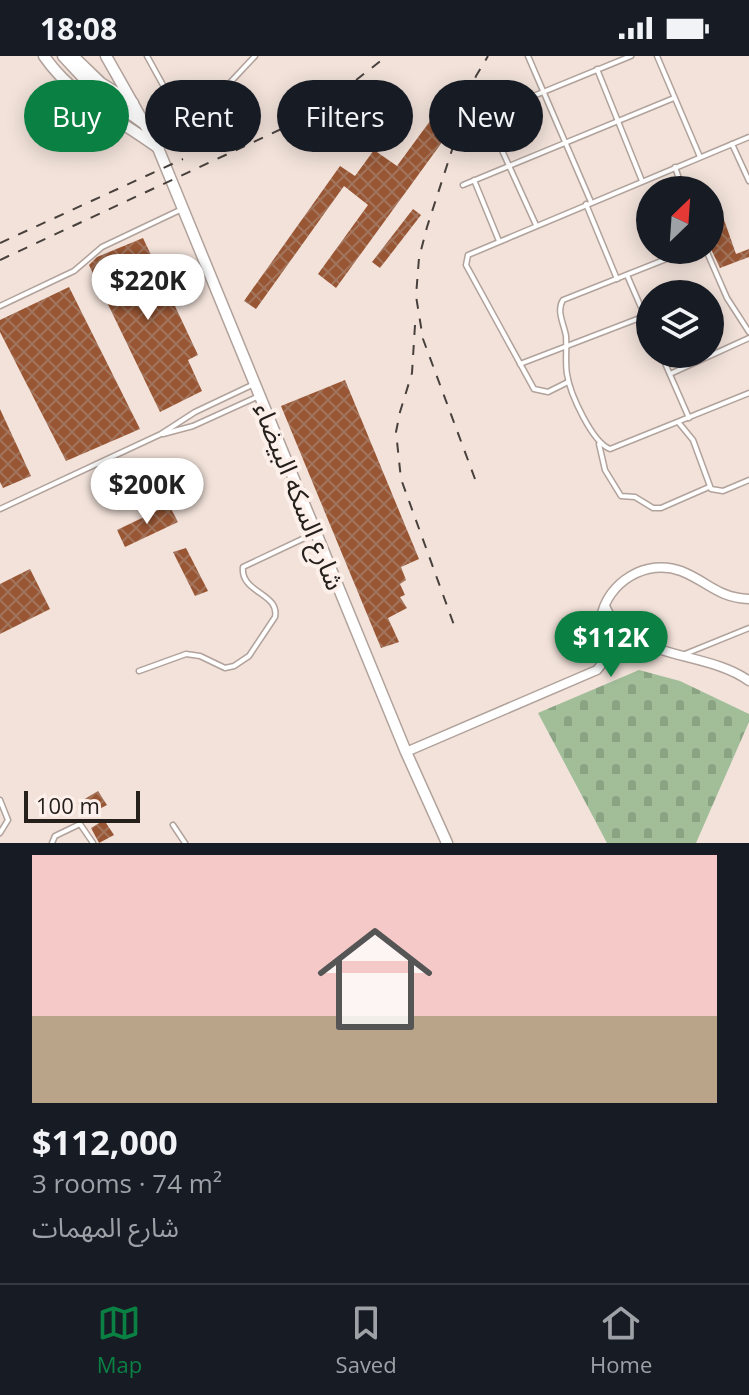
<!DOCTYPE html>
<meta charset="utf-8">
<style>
:root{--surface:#171b24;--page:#242831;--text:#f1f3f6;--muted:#9ea1a6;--line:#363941;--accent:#0b8043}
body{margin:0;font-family:"Open Sans","Noto Sans Arabic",sans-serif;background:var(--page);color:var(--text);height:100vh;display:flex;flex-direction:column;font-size:30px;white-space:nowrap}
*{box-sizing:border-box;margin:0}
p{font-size:26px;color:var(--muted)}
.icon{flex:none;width:44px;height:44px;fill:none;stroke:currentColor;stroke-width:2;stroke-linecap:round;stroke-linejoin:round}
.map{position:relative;height:787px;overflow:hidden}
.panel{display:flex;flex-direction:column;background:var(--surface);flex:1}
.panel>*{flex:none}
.guide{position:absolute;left:24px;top:24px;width:702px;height:72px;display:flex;gap:16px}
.needle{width:52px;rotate:25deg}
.buttons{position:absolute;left:636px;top:120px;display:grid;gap:16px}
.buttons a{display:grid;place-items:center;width:88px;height:88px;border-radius:50%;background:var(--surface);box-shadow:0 4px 20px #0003;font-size:40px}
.scale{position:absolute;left:24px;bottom:20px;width:116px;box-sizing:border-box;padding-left:8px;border:4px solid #26201d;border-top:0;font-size:22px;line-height:28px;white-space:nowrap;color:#26201d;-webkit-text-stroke:6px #fdf0ea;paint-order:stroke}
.price{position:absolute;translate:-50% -68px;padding:0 18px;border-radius:28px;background:#fff;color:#222;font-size:26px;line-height:52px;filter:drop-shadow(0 2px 4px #0008)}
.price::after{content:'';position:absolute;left:50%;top:48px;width:24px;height:18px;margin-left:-12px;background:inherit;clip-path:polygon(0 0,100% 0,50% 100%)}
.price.active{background:var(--accent);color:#fff}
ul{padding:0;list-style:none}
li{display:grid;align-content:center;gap:16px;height:424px;padding:0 32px}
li+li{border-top:2px solid var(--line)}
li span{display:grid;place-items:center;height:248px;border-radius:0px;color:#555}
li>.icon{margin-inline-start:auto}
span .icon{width:144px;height:144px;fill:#fffc;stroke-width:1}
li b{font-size:34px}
.pill{padding:0 28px;border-radius:36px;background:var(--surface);box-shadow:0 4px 20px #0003;font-size:28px;line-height:72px}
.pill.active{background:var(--accent);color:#fff}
.status{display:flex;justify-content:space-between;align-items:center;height:56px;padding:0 40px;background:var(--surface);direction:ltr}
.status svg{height:22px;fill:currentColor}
.tab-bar{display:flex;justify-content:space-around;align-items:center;height:112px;border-top:2px solid var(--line);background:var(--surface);font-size:22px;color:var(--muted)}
.tab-bar a{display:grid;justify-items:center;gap:4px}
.tab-bar .active{color:var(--accent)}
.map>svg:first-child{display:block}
.cemetery{fill:url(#cemetery-stones)}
.building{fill:url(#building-cross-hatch)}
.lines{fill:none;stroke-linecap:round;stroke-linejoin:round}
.service-casing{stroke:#b1a29b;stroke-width:7}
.minor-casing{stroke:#b1a29b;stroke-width:11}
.tertiary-casing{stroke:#b1a29b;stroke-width:13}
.service{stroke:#fff;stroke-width:4}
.minor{stroke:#fff;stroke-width:8}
.tertiary{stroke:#fff;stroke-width:10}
.rail{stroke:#48403c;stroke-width:2;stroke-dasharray:10 10;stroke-linecap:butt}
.labels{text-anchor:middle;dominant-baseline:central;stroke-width:8;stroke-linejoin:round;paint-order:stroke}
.street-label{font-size:26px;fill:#26201d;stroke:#fdf0ea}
</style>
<div class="status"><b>18:08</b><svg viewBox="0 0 49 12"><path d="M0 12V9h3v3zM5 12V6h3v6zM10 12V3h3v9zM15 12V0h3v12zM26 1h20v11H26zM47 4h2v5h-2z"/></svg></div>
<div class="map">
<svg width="749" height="787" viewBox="0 0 749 787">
<defs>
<pattern id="cemetery-stones" width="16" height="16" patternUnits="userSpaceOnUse" patternTransform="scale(2)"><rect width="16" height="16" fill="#a1be99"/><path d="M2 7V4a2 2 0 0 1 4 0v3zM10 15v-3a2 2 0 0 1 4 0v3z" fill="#8aa383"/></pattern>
<pattern id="building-cross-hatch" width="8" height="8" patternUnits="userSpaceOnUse" patternTransform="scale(2)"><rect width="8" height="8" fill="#985634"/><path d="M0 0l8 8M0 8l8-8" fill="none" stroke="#a3755c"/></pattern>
</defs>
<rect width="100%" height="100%" fill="#f2e2da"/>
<path class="cemetery" d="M 639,614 L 680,625 L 749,658 L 749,666 L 696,787 L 607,787 L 538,657 Z"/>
<g class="building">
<path d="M 430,65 L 448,78 L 336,232 L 318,218 L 368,149 L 344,130 L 256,253 L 244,245 L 340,110 L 355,120 L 374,94 L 397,110 Z"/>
<path d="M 413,153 L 421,159 L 380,212 L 372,206 Z"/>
<path d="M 722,158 L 736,198 L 749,193 L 749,201 L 720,212 L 710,191 L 710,161 Z"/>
<path d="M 143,182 L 198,299 L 188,304 L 202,335 L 160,356 L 89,209 L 97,201 Z"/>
<path d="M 69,231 L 140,373 L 66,405 L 0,276 L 0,264 Z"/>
<path d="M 345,324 L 419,503 L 401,511 L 406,524 L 400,528 L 405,539 L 400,541 L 407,552 L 388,562 L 399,586 L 381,592 L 281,350 Z"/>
<path d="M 0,353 L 31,420 L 3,432 L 0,426 Z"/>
<path d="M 169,449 L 178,466 L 125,491 L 117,474 Z"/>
<path d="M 186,492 L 208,535 L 195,540 L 173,496 Z"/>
<path d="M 30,513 L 50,553 L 0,578 L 0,528 Z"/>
<path d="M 98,735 L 107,749 L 86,760 L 78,747 Z"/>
<path d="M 104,764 L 114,779 L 99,787 L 91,772 Z"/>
</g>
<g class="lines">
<defs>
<g id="service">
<path d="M 147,0 L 174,49"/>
<path d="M 528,0 L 591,146"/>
<path d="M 657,0 L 700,101"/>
<path d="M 597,13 L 642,125"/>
<path d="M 148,70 L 187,37"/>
<path d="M 732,88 L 749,125"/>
<path d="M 159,92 L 181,79 L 255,0"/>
<path d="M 675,111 L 683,134"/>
<path d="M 474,124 L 499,185"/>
<path d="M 463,129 L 674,42"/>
<path d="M 586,148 L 617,223"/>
<path d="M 536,169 L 490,68 L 492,57 L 631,0"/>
<path d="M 689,194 L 563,244 C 556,255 564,268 566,280 C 567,293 565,306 567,318 C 570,338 592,386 610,393 L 749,337"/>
<path d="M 706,194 L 727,242 L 749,276"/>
<path d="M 627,219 L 650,272"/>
<path d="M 0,250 L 74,215 L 102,191 L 180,154"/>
<path d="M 661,298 L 689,362"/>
<path d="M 520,308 L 645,260"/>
<path d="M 670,318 L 749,282"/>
<path d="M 568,326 L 548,336 L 534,333 L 466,209 L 468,199 L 749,81"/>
<path d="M 679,367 L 693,384 L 711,433 L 723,435 L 749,424"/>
<path d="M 163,378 L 193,370 L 259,340"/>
<path d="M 599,388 L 605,414 L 621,440 L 635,441 L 653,452 L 661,452 L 709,431"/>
<path d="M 0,453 L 161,378 L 195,356 L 252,329"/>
<path d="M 685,598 L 749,572"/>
<path d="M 139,615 L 186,598 L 200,600 L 225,612 L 234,610 L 249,600 L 275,561 C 280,537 240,537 243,511 L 313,478"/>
<path d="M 0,744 L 8,764 L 0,777"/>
<path d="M 173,769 L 185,787"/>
<path d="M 52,787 L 55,780 L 80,768 L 93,787"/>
</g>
<g id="minor">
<path d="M 605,550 C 629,606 705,593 749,625"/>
<path d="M 603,599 L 610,592 L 616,571"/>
<path d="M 406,696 L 597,614 L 604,605 C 603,591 598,576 601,562 C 607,526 647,502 681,515 C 707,525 718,542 749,543"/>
</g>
<g id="tertiary">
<path d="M 44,0 C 72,41 117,62 157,91"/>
<path d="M 63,0 L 91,30 L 143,67"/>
<path d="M 73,0 L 101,27 L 133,47"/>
<path d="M 106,0 L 158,92 L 406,696 L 447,787"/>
</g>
</defs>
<use href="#service" class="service-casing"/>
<use href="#minor" class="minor-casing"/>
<use href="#tertiary" class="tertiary-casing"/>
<use href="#service" class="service"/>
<use href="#minor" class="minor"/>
<use href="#tertiary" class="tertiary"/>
<g class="rail">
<path d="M 0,187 L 183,103"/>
<path d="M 0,204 L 290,69 L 329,45 L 387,0"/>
<path d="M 415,269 L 412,317 L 400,356 L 396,376 L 401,423 L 454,569"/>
<path d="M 475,423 L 423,283 L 416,240 L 419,202 L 427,171 L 476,20 L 488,0"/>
</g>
</g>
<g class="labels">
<g class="street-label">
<text transform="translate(300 440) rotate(68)">شارع السكه البيضاء</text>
</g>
</g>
</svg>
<div class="buttons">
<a><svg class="needle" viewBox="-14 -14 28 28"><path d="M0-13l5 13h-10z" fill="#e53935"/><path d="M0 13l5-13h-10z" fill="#9ea1a6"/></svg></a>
<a><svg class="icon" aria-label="layers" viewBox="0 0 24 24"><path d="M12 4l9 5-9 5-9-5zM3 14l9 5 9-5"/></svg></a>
</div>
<div class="scale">100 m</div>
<b class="price" style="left:148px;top:266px">$220K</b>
<b class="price" style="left:147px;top:470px">$200K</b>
<b class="price active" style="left:611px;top:623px">$112K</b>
<div class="guide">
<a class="pill active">Buy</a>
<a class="pill">Rent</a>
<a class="pill">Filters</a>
<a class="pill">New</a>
</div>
</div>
<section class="panel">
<ul>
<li><span style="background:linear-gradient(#f6c9c9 65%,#b9a48a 0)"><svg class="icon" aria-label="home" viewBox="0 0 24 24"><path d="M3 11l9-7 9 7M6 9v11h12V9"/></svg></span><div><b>$112,000</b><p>3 rooms · 74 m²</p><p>شارع المهمات</p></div></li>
</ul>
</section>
<nav class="tab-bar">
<a class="active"><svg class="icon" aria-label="map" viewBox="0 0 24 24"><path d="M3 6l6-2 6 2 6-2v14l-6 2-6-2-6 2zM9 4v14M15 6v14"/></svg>Map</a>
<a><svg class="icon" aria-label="saved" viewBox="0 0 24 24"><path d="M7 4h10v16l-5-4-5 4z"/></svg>Saved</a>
<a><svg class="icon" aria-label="home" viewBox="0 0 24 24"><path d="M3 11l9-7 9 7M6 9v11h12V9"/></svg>Home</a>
</nav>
